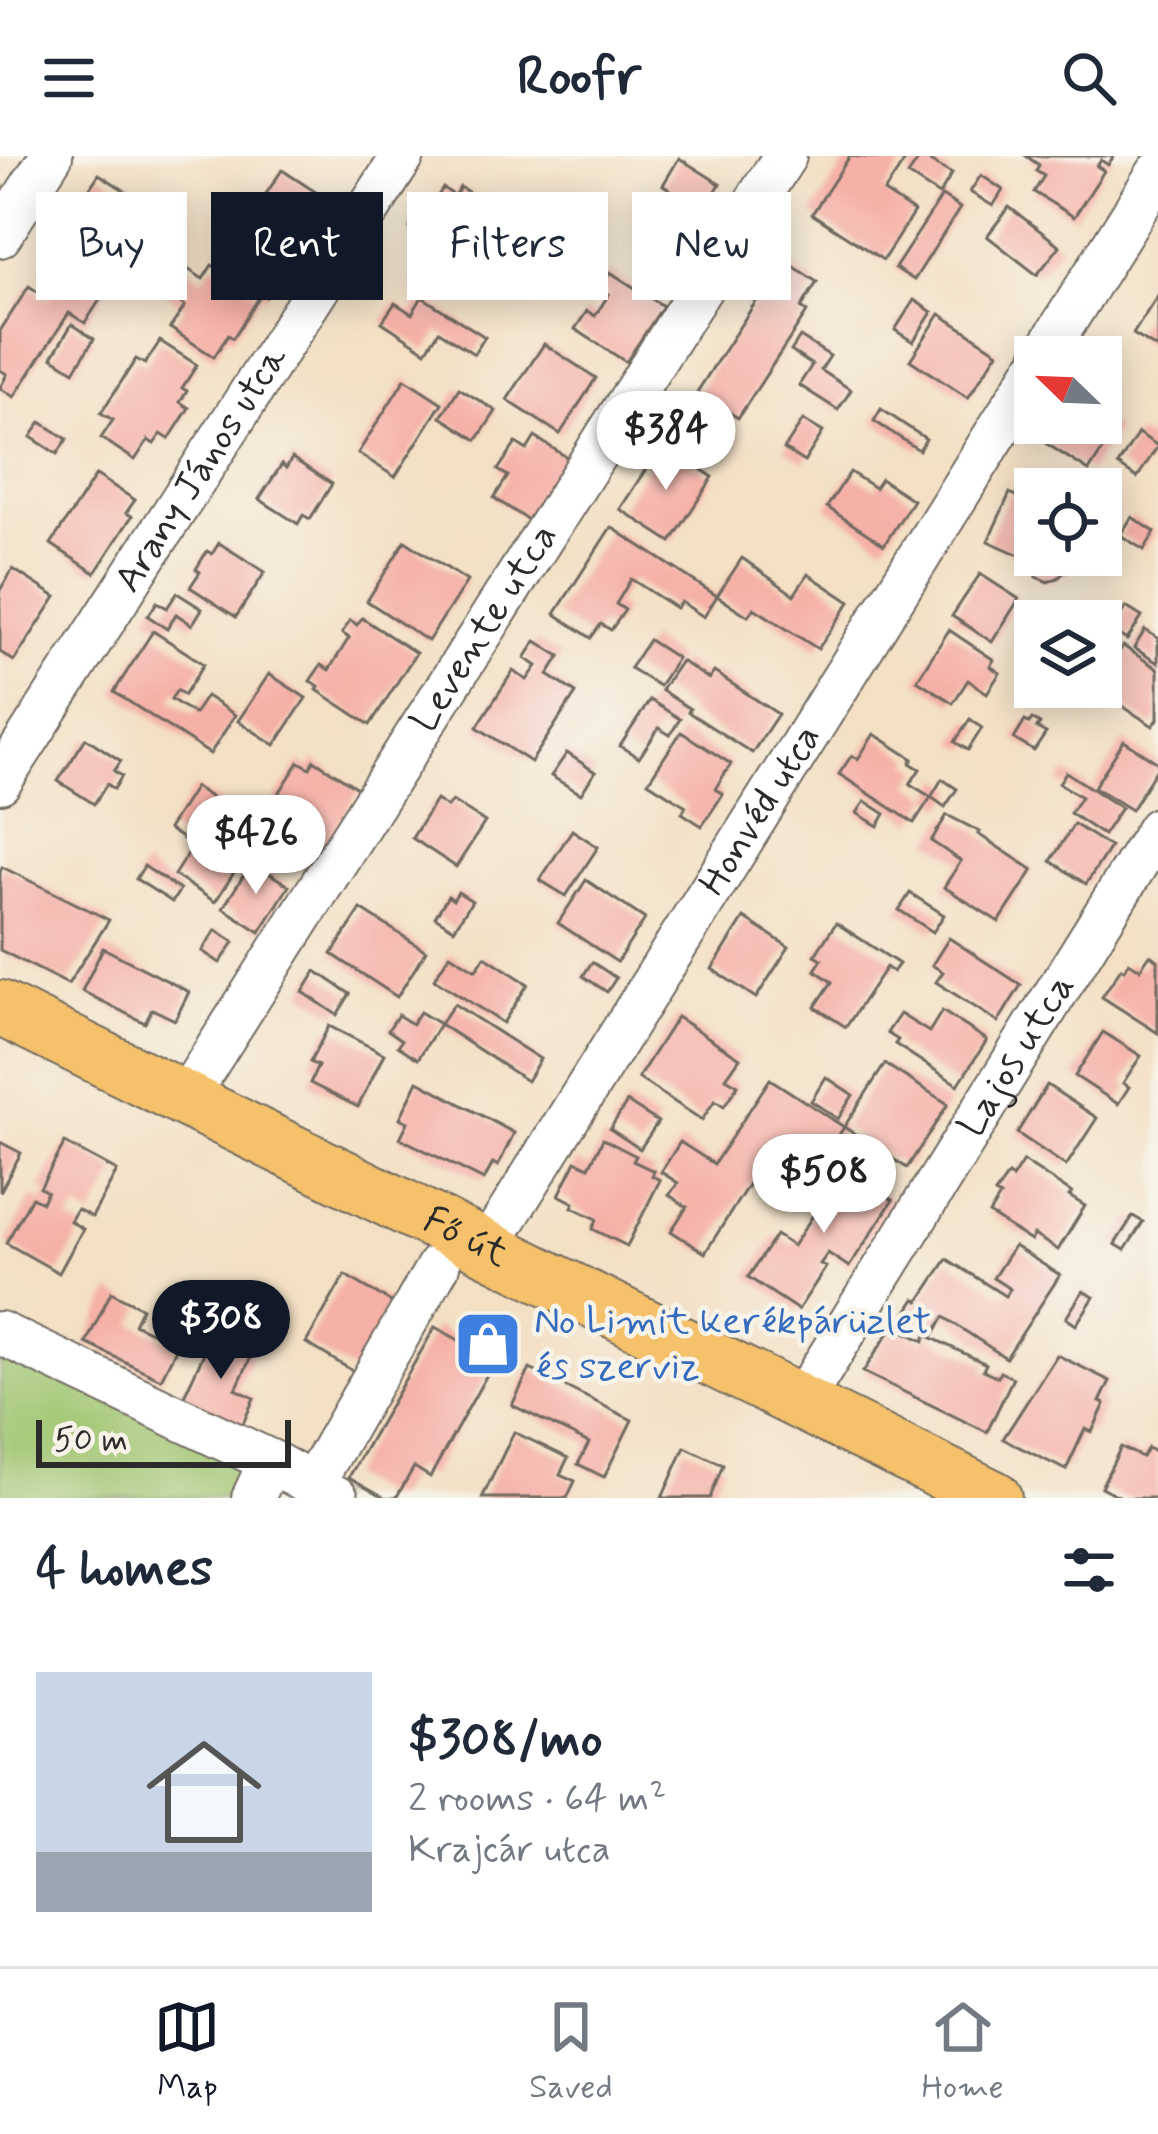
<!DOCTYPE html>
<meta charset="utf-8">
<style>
:root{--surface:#fff;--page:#f6f6f7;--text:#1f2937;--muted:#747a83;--line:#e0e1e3;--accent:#111827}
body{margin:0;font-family:Mynerve,sans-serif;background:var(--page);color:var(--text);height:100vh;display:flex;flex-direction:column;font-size:45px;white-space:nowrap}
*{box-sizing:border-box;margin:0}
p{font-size:39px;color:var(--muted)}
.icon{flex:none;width:66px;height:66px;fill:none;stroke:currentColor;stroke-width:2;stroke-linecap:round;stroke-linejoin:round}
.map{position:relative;height:1342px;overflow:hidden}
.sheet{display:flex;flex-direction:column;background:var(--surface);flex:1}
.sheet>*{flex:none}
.guide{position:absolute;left:36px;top:36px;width:1086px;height:108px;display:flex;gap:24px}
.needle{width:78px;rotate:293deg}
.fabs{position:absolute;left:1014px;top:180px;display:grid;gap:24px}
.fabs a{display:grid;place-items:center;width:108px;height:108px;border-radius:0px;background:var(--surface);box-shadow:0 6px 30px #0003;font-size:60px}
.scale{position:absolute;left:36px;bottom:30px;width:255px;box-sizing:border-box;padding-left:12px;border:6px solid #2b2b2b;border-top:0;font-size:33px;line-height:42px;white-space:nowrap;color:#2b2b2b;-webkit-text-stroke:9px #f7f3e8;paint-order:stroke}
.price{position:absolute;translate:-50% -102px;padding:0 27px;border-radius:42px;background:#fff;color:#222;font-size:39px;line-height:78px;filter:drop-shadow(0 3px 6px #0008)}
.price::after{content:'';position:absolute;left:50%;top:72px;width:36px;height:27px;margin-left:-18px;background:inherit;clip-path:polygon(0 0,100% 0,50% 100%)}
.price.selected{background:var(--accent);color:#fff}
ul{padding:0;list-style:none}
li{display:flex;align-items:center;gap:36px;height:300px;padding:0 36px}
li span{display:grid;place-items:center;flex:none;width:336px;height:240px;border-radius:0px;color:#555}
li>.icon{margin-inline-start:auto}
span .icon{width:144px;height:144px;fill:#fffc;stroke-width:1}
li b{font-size:51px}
h2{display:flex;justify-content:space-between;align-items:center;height:144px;padding:0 36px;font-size:51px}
.pill{padding:0 42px;border-radius:0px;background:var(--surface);box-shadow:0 6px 30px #0003;font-size:42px;line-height:108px}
.pill.selected{background:var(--accent);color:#fff}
header{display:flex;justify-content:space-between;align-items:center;height:156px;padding:0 36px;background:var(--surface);font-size:54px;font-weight:700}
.tab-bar{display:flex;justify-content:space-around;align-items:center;height:168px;border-top:3px solid var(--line);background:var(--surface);font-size:33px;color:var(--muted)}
.tab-bar a{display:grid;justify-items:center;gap:6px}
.tab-bar .selected{color:var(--accent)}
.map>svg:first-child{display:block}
.green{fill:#9ec570;stroke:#64784e;stroke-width:3}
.building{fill:#f5b0a7}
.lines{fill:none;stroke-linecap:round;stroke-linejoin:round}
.minor-casing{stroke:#716a61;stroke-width:46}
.major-casing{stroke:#716a61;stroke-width:58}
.minor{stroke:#fff;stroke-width:42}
.major{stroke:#f5c16b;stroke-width:54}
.labels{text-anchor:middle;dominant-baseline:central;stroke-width:9;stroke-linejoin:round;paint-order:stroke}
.street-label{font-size:39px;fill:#2b2b2b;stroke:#f7f3e8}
.shop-label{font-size:39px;fill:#366cbe;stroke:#f7f3e8;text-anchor:start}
</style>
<header><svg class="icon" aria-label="menu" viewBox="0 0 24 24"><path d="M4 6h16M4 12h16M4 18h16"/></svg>Roofr<svg class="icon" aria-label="search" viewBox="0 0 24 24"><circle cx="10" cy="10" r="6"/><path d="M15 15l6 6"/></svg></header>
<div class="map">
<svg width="1158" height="1342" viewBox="0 0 1158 1342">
<rect width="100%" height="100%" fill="#f7f3e8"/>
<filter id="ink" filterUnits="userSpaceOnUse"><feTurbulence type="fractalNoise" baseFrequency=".00833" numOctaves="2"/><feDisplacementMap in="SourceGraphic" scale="24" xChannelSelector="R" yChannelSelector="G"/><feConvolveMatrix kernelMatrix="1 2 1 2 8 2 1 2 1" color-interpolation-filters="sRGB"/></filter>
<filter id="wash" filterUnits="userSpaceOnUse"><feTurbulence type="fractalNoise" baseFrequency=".004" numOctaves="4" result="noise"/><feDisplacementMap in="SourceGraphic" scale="48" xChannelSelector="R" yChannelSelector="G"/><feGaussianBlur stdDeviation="2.7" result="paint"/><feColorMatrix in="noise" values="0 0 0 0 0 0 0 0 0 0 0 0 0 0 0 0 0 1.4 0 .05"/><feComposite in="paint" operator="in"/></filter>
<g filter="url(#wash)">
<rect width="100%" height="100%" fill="#f3e0c5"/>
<path class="green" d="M 0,1177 L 337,1342 L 0,1342 Z"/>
<g id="blocks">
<g class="building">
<path d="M 850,0 L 877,2 L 895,0 L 904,6 L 884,36 L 914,56 L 883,104 L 812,58 Z"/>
<path d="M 921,0 L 952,18 L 939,39 L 908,19 Z"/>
<path d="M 1026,0 L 1114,0 L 1108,9 L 1101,4 L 1097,10 L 1104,15 L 1074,61 L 1034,36 L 1044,20 L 1036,15 L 1039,9 Z"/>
<path d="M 679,2 L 720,28 L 712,41 L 708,38 L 701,49 L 708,54 L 704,60 L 715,67 L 694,99 L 686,93 L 676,107 L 693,118 L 678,141 L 646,119 L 666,85 L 662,82 L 658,88 L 642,78 L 663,46 L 673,52 L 680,40 L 663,29 Z"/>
<path d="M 282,14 L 334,48 L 318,74 L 309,68 L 299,83 L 306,86 L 288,114 L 260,97 L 278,69 L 282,71 L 288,60 L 262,44 Z"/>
<path d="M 99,18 L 144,47 L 112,97 L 75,73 L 86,57 L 77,51 Z"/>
<path d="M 981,19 L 1003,34 L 993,50 L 970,36 Z"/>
<path d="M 460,31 L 489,49 L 482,59 L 491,65 L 472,94 L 464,89 L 455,101 L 410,72 L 425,49 L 430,52 L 443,32 L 455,40 Z"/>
<path d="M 942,40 L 960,52 L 914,124 L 895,112 Z"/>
<path d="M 1009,51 L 1060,90 L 1037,119 L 987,80 Z"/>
<path d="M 160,95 L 203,123 L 212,109 L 217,112 L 221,105 L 243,119 L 239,127 L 260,140 L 233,182 L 228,179 L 214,201 L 170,172 L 185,150 L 142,123 Z"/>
<path d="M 495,95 L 527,116 L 517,131 L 508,125 L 498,140 L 488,133 L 497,118 L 485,110 Z"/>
<path d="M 783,104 L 817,126 L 801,152 L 807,156 L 738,262 L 697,236 Z"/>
<path d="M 257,107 L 278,121 L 266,141 L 245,127 Z"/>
<path d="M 68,112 L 105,136 L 85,167 L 69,157 L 14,241 L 0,232 L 7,218 L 0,214 L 0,175 L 29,130 L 48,143 Z"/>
<path d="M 610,116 L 663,150 L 626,206 L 575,173 L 587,155 L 595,160 L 609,138 L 599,132 Z"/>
<path d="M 1158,139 L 1158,193 L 1133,178 Z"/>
<path d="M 422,141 L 485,181 L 474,198 L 439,175 L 426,195 L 382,166 L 395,147 L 412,158 Z"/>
<path d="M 914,144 L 932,156 L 913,186 L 895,174 Z"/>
<path d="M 940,158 L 998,196 L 968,242 L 910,204 Z"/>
<path d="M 72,168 L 94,183 L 74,215 L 52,201 Z"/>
<path d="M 800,181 L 830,200 L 821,214 L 851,234 L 838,254 L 799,229 L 812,209 L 791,195 Z"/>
<path d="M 160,185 L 197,209 L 182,232 L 187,235 L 180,246 L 189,252 L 169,283 L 161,278 L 154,288 L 148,284 L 135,304 L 101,282 L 113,264 L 101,257 L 136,203 L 145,208 Z"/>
<path d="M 544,188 L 596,222 L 560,278 L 507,244 Z"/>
<path d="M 405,223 L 442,247 L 395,321 L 358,297 Z"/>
<path d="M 459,232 L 496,255 L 477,284 L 441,261 Z"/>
<path d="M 881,253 L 926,283 L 919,294 L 874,265 Z"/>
<path d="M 1101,263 L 1116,273 L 1089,315 L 1047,288 L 1060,267 L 1101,267 Z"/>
<path d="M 803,264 L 823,276 L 804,306 L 784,293 Z"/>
<path d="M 41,266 L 67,283 L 57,298 L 31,281 Z"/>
<path d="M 1138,277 L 1158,290 L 1137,322 L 1118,309 Z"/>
<path d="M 535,281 L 568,302 L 528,364 L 494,342 L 508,320 L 498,314 L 516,287 L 527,294 Z"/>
<path d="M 662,288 L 713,321 L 671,386 L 620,353 Z"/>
<path d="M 292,302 L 332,328 L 310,363 L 303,359 L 298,368 L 259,343 L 282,308 L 286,312 Z"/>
<path d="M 850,316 L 875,332 L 881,323 L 913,344 L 884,389 L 827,351 Z"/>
<path d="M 96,319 L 135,344 L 126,357 L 132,360 L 95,417 L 51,388 Z"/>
<path d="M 1010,337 L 1035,349 L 1035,399 L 1077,399 L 1073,408 L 1058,422 L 1048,426 L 1036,421 L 1033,405 L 988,385 Z"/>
<path d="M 1132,361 L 1155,376 L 1144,394 L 1120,379 Z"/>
<path d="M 611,371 L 717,440 L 704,461 L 681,446 L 676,452 L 631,423 L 616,448 L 625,454 L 611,474 L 601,468 L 591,482 L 555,458 Z"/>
<path d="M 405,385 L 467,425 L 428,485 L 367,445 Z"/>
<path d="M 219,387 L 265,416 L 236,461 L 190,431 L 200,416 L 196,413 L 207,395 L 212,398 Z"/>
<path d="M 742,402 L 794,439 L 808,418 L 850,446 L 818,493 L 754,452 L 748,460 L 717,440 Z"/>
<path d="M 13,413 L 56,441 L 14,505 L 0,496 L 0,434 Z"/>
<path d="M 980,418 L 1019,443 L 992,486 L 952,460 Z"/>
<path d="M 177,437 L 202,453 L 192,469 L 176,458 L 167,473 L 148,460 L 157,446 L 167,452 Z"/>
<path d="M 1126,451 L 1142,461 L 1127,484 L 1111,474 Z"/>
<path d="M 362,462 L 416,497 L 370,569 L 317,534 L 319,530 L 310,525 L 321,509 L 329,514 L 349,482 L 342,477 L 350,464 L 357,469 Z"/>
<path d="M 949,474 L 994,504 L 990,510 L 1000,517 L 987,537 L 968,524 L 953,547 L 917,524 Z"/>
<path d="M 1145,474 L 1158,482 L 1158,507 L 1134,492 Z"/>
<path d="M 153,475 L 204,508 L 184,539 L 177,534 L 171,543 L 194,558 L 206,540 L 235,559 L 210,598 L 114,536 Z"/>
<path d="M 649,484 L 677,502 L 659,530 L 630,512 Z"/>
<path d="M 536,485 L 560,500 L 548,519 L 576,537 L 531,606 L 477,571 L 513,515 L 527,524 L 537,510 L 525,502 Z"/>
<path d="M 1123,490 L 1158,513 L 1158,563 L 1153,570 L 1093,531 L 1101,531 L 1101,524 Z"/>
<path d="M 681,505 L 709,523 L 714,516 L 778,558 L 752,597 L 688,556 L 690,553 L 661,534 Z"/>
<path d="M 269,518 L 306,542 L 275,589 L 238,565 Z"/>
<path d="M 650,544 L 680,563 L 670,579 L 659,572 L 639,602 L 620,590 Z"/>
<path d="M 970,563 L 982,572 L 968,594 L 955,586 Z"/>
<path d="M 1032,563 L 1040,568 L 1037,572 L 1046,577 L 1034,595 L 1014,583 L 1025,565 L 1029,567 Z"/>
<path d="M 681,576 L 731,608 L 715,633 L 723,638 L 702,670 L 682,657 L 686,650 L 648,626 Z"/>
<path d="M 874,578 L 913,603 L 910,607 L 920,613 L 910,628 L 931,641 L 914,667 L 839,618 L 852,599 L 858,603 Z"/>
<path d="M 86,582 L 121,605 L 114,615 L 122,620 L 114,633 L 107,628 L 94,648 L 58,625 Z"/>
<path d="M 1124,585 L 1158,607 L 1158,611 L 1131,654 L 1094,631 Z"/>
<path d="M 567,597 L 595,616 L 581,638 L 551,620 Z"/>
<path d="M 314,604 L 360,634 L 323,692 L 267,656 L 299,606 L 310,612 Z"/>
<path d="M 1066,616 L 1121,652 L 1103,679 L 1070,657 L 1081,641 L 1059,627 Z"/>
<path d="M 942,623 L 957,633 L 945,651 L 931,641 Z"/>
<path d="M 195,631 L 221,648 L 211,663 L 252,689 L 215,746 L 174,719 L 193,689 L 168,673 Z"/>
<path d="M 436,644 L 447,651 L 452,645 L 485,666 L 456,711 L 412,682 Z"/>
<path d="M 865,645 L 885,658 L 878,670 L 857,657 Z"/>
<path d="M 947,659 L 980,676 L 978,678 L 1033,714 L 999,766 L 944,731 L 961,705 L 931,685 Z"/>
<path d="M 1074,668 L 1110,691 L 1086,728 L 1051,705 Z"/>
<path d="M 572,674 L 598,691 L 566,740 L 540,724 Z"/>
<path d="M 252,706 L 289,730 L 260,776 L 223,752 Z"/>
<path d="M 144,710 L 180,734 L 172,746 L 136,723 Z"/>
<path d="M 2,711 L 109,764 L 68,828 L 0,794 L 0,716 Z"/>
<path d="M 586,724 L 645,763 L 617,806 L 558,767 Z"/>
<path d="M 458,736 L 472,745 L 454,773 L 435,761 L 448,740 L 453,744 Z"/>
<path d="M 910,737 L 944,759 L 933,776 L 899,754 Z"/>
<path d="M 361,753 L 426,795 L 397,841 L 332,798 Z"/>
<path d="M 744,762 L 789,791 L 756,842 L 712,813 Z"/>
<path d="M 836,767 L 899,808 L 893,816 L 886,811 L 846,871 L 815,851 L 832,826 L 815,814 L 822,803 L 815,799 Z"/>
<path d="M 216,774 L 234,786 L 220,807 L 202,795 Z"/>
<path d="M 949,782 L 1021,829 L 998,866 L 936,826 L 943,816 L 932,809 Z"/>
<path d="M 103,792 L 189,836 L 175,864 L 152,853 L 145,867 L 82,835 Z"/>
<path d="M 450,798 L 476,814 L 485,800 L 528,828 L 503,867 L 434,823 Z"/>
<path d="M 1150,799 L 1158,804 L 1158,877 L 1102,841 L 1121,812 L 1124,814 L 1129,806 L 1140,813 Z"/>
<path d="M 592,806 L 616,822 L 607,836 L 583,820 Z"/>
<path d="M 316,815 L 350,838 L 337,859 L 303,836 Z"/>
<path d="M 454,848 L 540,903 L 527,925 L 440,868 Z"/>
<path d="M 942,855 L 987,884 L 958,929 L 895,888 L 898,884 L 887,877 L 900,858 L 929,876 Z"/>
<path d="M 420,856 L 440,868 L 418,903 L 398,890 L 402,884 L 388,874 L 398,859 L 412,868 Z"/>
<path d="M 677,861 L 740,902 L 726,922 L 738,929 L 724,950 L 715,944 L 702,964 L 638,922 Z"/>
<path d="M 329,870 L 384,898 L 358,951 L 310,927 L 318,910 L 310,906 Z"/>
<path d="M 1103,876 L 1141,900 L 1123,927 L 1129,931 L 1118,948 L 1075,920 Z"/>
<path d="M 885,908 L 948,948 L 907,1012 L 844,971 Z"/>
<path d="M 826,921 L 853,939 L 838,963 L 811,945 Z"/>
<path d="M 770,923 L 844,971 L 792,1053 L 750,1026 L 705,1097 L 671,1075 L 687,1051 L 669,1039 L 678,1027 L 661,1016 L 680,986 L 714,1008 Z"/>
<path d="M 418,925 L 514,977 L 498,1010 L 493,1007 L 484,1024 L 400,982 L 408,966 L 400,962 Z"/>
<path d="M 1047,929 L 1097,962 L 1066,1010 L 1017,977 Z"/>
<path d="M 627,946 L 658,966 L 640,993 L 610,973 Z"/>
<path d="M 603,983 L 636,1000 L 633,1005 L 654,1015 L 652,1020 L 660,1024 L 627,1090 L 593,1073 L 597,1063 L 572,1051 L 574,1047 L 559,1039 L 576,1005 L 589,1011 Z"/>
<path d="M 0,986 L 21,997 L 0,1036 Z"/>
<path d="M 65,987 L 117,1015 L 92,1061 L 77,1053 L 70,1065 L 83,1073 L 59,1117 L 6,1087 L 32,1041 L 42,1046 L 47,1036 L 40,1032 Z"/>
<path d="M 847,997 L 871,1013 L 864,1025 L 893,1044 L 849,1111 L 828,1097 L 820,1108 L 826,1111 L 798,1154 L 748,1121 L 776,1079 L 793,1090 L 844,1012 L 839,1009 Z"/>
<path d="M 1023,1005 L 1072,1037 L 1069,1040 L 1085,1050 L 1058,1094 L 1034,1079 L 1031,1085 L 989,1058 L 1000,1041 L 995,1038 L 1008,1019 L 1012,1022 Z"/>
<path d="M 1133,1060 L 1143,1066 L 1125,1094 L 1115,1088 Z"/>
<path d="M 1014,1090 L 1060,1119 L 1006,1202 L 944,1161 L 933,1179 L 904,1160 L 915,1143 L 919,1145 L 947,1103 L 1005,1140 L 1010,1133 L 993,1122 Z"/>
<path d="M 345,1119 L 398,1150 L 358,1218 L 306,1187 Z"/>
<path d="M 1083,1135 L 1094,1141 L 1076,1169 L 1066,1162 Z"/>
<path d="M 111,1136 L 142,1152 L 134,1168 L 178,1189 L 161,1223 L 86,1187 Z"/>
<path d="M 896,1166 L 905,1170 L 903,1175 L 924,1185 L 926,1179 L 986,1208 L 983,1214 L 998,1221 L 1000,1216 L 1013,1222 L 987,1276 L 863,1216 Z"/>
<path d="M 435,1171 L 495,1204 L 430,1321 L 414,1311 L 396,1342 L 386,1342 L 349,1321 Z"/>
<path d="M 212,1180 L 252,1199 L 236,1233 L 254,1242 L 242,1270 L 183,1242 Z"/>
<path d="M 1057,1199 L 1110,1225 L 1100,1246 L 1105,1248 L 1092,1276 L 1085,1273 L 1066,1314 L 1003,1283 Z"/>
<path d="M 530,1213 L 632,1264 L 604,1321 L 578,1308 L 589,1287 L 512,1249 Z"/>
<path d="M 514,1276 L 568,1302 L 560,1318 L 575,1325 L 567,1342 L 482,1342 Z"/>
<path d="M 685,1291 L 723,1309 L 710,1342 L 662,1342 Z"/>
<path d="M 1121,1291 L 1142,1301 L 1148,1292 L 1158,1298 L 1158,1342 L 1123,1342 L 1101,1331 Z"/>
</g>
</g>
</g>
<g filter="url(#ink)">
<use href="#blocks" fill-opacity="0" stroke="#716a61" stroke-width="3"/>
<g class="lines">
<defs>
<g id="minor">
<path d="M 0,80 L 51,0"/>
<path d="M 1043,201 L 1158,17"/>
<path id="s1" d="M 0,626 L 403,0"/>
<path id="s2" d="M 185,943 L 785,0"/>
<path id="s3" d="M 487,1092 L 1035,215"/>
<path d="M 0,1177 L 270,1305 L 337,1342"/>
<path id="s4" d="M 801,1246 L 1158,673"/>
<path d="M 312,1329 L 438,1110"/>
<path d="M 253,1342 L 270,1305"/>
</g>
<g id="major">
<path id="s5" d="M 0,852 L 994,1342"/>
</g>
</defs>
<use href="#minor" class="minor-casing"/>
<use href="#major" class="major-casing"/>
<use href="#minor" class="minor"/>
<use href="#major" class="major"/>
</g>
</g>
<defs>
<symbol id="shop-square" viewBox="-11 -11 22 22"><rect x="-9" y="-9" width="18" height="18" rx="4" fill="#3f7fe0" stroke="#f7f3e8"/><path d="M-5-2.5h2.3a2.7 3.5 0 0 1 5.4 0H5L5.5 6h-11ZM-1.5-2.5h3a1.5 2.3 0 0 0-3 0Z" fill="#fff"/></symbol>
</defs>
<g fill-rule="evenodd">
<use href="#shop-square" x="450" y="1150" width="76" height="76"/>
</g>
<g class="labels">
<g class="street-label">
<text stroke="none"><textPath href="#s1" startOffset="372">Arany János utca</textPath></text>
<text stroke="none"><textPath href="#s2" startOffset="558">Levente utca</textPath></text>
<text stroke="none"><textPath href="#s3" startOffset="516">Honvéd utca</textPath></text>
<text stroke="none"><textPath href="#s4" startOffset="408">Lajos utca</textPath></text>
<text stroke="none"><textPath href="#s5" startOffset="519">Fő út</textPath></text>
</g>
<g class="shop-label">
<text x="534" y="1166">No Limit kerékpárüzlet<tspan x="534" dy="45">és szerviz</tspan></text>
</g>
</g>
</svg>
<div class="fabs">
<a><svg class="needle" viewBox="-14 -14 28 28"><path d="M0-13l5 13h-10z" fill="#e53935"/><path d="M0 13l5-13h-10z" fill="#747a83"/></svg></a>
<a><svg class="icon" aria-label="locate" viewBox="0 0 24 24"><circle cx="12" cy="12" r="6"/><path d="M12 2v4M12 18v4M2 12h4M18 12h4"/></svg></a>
<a><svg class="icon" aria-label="layers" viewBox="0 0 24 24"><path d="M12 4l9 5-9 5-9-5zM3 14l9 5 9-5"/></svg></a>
</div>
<div class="scale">50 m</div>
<b class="price" style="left:666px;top:337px">$384</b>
<b class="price" style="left:256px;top:741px">$426</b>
<b class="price" style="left:824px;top:1080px">$508</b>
<b class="price selected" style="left:221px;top:1226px">$308</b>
<div class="guide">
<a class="pill">Buy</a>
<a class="pill selected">Rent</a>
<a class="pill">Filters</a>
<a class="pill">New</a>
</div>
</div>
<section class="sheet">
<h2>4 homes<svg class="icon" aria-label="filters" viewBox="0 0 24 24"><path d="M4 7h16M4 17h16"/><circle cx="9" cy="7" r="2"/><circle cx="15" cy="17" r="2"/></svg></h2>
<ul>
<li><span style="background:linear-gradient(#c9d6e8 75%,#9aa5b1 0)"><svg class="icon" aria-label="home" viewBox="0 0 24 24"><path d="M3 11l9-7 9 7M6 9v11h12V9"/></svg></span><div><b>$308/mo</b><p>2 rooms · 64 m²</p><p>Krajcár utca</p></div></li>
</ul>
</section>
<nav class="tab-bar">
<a class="selected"><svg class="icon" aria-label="map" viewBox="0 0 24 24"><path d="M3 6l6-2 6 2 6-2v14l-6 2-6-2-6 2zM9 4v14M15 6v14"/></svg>Map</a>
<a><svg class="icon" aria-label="saved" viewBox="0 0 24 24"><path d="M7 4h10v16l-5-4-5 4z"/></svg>Saved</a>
<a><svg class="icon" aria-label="home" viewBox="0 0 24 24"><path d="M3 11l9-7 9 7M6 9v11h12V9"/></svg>Home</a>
</nav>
